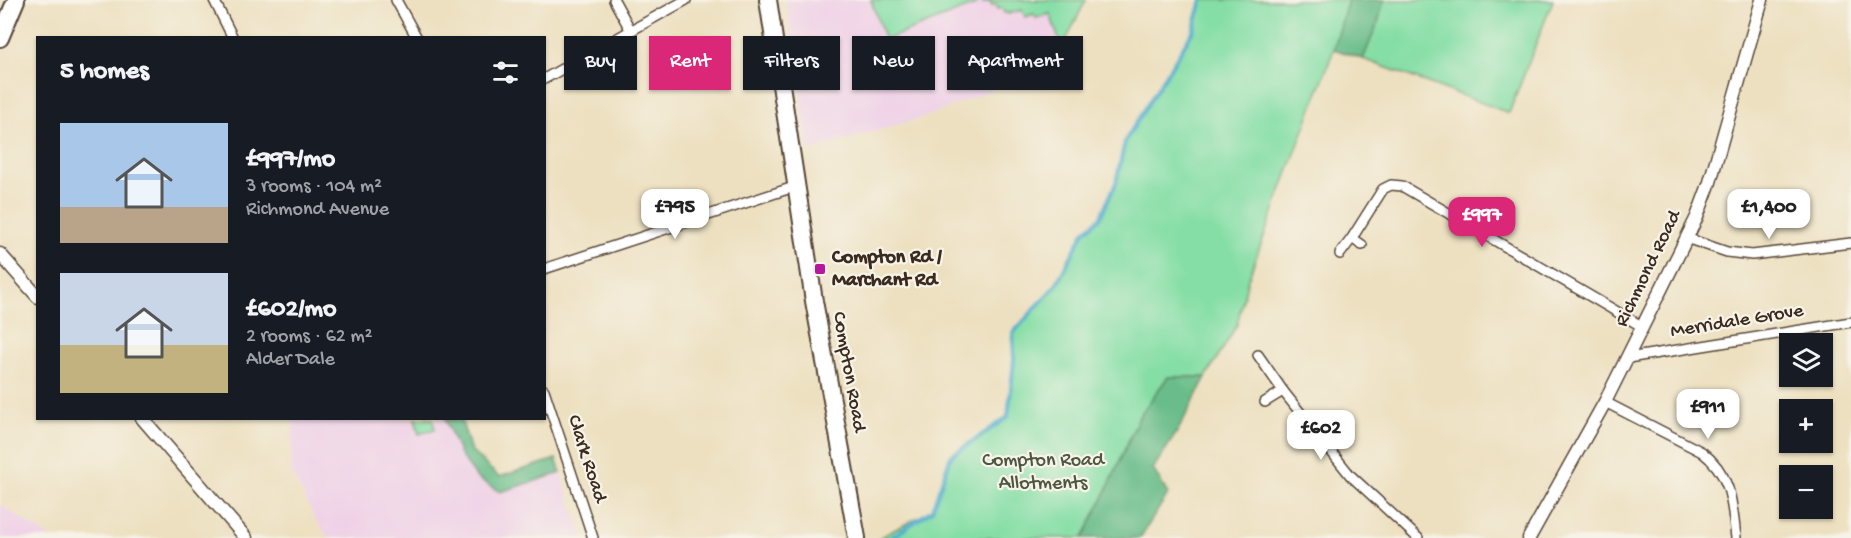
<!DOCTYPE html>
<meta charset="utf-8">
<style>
:root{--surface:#171b24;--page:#242831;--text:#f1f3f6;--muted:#9ea1a6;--accent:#db2777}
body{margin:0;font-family:"Gochi Hand",sans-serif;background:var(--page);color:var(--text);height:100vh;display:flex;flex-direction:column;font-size:22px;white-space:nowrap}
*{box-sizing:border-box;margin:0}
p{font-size:20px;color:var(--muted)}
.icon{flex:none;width:33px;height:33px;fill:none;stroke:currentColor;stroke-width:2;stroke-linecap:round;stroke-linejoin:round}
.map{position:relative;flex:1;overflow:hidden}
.panel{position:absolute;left:36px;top:36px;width:510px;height:384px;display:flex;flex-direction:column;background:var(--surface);border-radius:0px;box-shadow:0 2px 4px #0004}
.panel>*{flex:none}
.banner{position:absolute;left:564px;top:36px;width:570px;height:54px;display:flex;gap:12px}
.controls{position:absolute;left:1779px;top:333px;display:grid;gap:12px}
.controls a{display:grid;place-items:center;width:54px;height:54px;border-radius:0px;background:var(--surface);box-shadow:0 2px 4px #0004;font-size:30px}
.price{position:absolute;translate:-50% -51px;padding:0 14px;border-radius:12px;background:#fff;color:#222;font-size:20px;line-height:39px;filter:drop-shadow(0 2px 3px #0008)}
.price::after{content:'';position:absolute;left:50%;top:36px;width:18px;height:14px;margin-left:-9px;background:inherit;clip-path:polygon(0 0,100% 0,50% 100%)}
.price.on{background:var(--accent);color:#fff}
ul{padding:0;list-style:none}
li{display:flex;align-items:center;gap:18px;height:150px;padding:0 24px}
li span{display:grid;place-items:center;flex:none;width:168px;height:120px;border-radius:0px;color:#555}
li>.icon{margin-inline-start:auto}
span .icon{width:72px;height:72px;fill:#fffc;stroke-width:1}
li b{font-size:26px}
h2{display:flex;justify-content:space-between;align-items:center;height:72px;padding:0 24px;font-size:26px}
.pill{padding:0 21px;border-radius:0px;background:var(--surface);box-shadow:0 2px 4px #0004;font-size:21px;line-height:54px}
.pill.on{background:var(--accent);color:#fff}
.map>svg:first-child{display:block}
.built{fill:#efd0e7}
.green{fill:#84dea5;stroke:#608462;stroke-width:1.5}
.forest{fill:#6bbd8a;stroke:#537454;stroke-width:1.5}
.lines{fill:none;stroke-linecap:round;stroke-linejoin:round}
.stream{stroke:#4faccd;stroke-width:4}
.minor-casing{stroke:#564536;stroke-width:12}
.tertiary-casing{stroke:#564536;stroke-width:15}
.trunk-casing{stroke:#564536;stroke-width:20}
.minor{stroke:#fff;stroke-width:9}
.tertiary{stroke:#fff;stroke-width:12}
.trunk{stroke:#fff;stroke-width:16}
.poi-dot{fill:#b5179e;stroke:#f7f3e8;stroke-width:2}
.labels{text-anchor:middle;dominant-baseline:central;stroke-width:4.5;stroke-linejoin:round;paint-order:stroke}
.poi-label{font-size:20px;font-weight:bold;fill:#3b2a1e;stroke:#f7f3e8;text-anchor:start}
.street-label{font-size:20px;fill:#3b2a1e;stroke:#f7f3e8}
.park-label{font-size:20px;fill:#4d5740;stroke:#f7f3e8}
</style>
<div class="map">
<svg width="1851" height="538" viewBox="0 0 1851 538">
<rect width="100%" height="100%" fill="#f7f3e8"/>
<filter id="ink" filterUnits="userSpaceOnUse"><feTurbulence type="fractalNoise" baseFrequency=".0167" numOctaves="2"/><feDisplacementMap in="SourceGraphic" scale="12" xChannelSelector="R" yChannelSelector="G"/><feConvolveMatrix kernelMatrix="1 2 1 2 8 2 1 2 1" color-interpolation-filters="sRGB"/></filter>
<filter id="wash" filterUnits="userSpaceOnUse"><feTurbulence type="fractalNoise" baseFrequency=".008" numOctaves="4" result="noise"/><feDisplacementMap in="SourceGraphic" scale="24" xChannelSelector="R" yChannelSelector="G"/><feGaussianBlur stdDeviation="1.35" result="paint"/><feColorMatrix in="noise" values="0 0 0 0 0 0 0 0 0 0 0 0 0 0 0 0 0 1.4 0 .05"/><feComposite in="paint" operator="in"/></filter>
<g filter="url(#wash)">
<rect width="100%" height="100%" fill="#ede0c0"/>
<g class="built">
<path d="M 786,0 L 1086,0 L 1058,56 L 1039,70 L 930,115 L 809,151 Z"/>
<path d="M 293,419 L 461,419 L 471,451 L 499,477 L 556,459 L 583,538 L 329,538 L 315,519 L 291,471 Z"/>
<path d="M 0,504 L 50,538 L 0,538 Z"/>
</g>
<g class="green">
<path d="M 871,0 L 975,0 L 977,4 L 885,40 Z"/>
<path d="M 982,0 L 1086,0 L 1062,48 L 1050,14 L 1036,18 L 1034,14 L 1025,17 L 1022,10 L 1008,14 L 1007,12 L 1004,13 L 1002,8 L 998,9 L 996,4 L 992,6 L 990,1 L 983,3 Z"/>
<path d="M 1202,0 L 1348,0 L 1334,49 L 1248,279 L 1237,325 L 1206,377 L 1168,377 L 1140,415 L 1106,492 L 1083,538 L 879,538 L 932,510 L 951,456 L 1007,417 L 1014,360 L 1013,333 L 1056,285 L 1084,232 L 1100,218 L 1116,183 L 1125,141 L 1193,31 Z"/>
<path d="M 1384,0 L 1553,0 L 1509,113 L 1363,59 L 1378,22 Z"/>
<path d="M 415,419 L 432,419 L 435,429 L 419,434 Z"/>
</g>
<g class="forest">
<path d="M 1348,0 L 1384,0 L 1378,22 L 1363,59 L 1334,49 Z"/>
<path d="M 1168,377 L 1206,377 L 1177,432 L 1153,469 L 1168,494 L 1140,538 L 1083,538 L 1106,492 L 1140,415 Z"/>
<path d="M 445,419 L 461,419 L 471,451 L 499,477 L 556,459 L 561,473 L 500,492 L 477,478 L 460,455 Z"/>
</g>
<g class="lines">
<path class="stream" d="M 891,538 L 932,510 L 951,456 L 1008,417 L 1014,360 L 1013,333 L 1056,285 L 1084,232 L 1100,218 L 1116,183 L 1125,141 L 1193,31 L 1202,0"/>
</g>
</g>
<g filter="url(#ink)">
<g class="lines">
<defs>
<g id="minor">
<path d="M 214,0 L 233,38"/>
<path d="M 396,0 L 417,38"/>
<path d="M 614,0 L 631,31"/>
<path d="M 544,79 L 686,0"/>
<path d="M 1352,238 L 1362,245"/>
<path d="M 1686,238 L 1727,252 L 1752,255 L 1851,243"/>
<path d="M 1340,254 L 1352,238 L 1383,189 L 1391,185 L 1402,186 L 1643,327"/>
<path d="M 544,269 L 797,186"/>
<path d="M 1258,355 L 1283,391 L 1350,475 L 1418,538"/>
<path d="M 1628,358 L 1851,322"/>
<path d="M 544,390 L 593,538"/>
<path d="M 1265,402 L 1283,391"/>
<path d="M 1605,402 L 1702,452 C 1732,475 1732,504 1736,538"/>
</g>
<g id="tertiary">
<path d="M 0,254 L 38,297"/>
<path d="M 142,418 L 246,538"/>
<path d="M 1529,538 L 1605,402 L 1697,217 L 1710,182 L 1762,0"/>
</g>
<g id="trunk">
<path d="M 768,0 L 814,301 L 857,538"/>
<path d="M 0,38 L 16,0"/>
</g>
</defs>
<use href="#minor" class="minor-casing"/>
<use href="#tertiary" class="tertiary-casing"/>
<use href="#trunk" class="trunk-casing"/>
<use href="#minor" class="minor"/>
<use href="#tertiary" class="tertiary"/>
<use href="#trunk" class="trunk"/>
</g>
</g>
<rect class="poi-dot" x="814" y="263" width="12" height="12" rx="3"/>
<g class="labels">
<g class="poi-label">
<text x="832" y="258">Compton Rd /<tspan x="832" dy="23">Marchant Rd</tspan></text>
</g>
<g class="street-label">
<text transform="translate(1649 269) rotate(-64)">Richmond Road</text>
<text transform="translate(1737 322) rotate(-9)">Merridale Grove</text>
<text transform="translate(848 372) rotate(80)">Compton Road</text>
<text transform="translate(586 459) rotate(72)">Clark Road</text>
</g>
<g class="park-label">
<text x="1043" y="461">Compton Road<tspan x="1043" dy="23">Allotments</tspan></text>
</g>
</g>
</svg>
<div class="controls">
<a><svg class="icon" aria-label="layers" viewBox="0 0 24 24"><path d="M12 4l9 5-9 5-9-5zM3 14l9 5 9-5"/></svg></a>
<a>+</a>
<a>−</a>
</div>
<b class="price" style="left:675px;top:240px">£795</b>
<b class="price" style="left:1769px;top:240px">£1,400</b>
<b class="price on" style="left:1482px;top:248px">£997</b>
<b class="price" style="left:1708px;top:440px">£911</b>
<b class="price" style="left:1321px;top:461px">£602</b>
<div class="banner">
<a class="pill">Buy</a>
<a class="pill on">Rent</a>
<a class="pill">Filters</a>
<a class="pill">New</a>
<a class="pill">Apartment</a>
</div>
<section class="panel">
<h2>5 homes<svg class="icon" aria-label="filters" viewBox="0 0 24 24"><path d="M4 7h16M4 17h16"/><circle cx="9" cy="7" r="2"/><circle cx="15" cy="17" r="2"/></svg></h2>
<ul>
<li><span style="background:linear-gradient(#a9c7e8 70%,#b9a48a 0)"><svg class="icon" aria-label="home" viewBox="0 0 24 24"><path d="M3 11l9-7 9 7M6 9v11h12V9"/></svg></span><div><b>£997/mo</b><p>3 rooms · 104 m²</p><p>Richmond Avenue</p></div></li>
<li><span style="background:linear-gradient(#c9d6e8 60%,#c2b280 0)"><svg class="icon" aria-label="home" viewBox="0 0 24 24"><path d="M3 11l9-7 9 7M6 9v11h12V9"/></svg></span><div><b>£602/mo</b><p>2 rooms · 62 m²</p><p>Alder Dale</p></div></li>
</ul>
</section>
</div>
